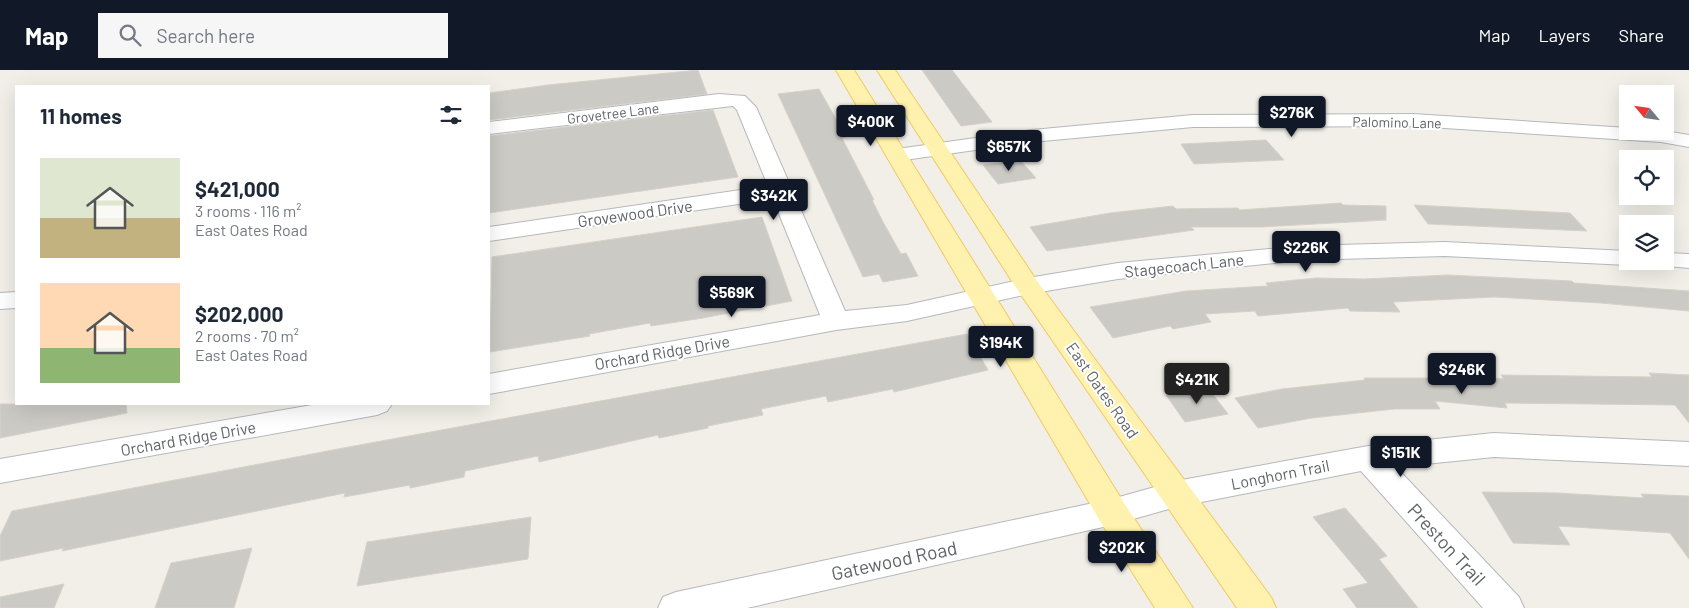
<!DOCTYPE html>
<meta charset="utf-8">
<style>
:root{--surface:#fff;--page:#f6f6f7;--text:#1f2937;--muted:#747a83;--accent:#111827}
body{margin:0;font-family:Barlow,sans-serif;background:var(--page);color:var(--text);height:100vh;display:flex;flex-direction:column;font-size:19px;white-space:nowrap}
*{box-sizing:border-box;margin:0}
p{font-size:16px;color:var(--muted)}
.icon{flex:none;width:28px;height:28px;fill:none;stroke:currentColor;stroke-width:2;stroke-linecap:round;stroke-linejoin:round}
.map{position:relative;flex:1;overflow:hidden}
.details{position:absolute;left:15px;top:15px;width:475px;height:320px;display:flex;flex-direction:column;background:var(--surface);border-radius:0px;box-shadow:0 5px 20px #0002}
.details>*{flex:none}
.needle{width:32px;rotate:299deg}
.fabs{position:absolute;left:1619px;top:15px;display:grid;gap:10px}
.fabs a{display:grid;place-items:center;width:55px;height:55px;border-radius:0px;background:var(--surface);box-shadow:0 5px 20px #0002;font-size:25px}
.price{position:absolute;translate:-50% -42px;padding:0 11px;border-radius:5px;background:var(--accent);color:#fff;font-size:16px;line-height:32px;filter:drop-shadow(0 1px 2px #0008)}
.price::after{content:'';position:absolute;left:50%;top:30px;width:15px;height:11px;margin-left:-8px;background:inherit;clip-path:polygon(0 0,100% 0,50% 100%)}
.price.active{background:#222;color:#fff}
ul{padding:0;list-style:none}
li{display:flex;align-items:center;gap:15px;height:125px;padding:0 25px}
li span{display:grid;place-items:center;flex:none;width:140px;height:100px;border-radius:0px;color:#555}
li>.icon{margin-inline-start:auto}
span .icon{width:60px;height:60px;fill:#fffc;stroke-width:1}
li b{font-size:21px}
h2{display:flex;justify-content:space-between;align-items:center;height:60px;padding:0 25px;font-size:21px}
header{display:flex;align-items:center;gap:30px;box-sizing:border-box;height:70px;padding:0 25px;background:var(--accent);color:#fff}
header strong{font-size:24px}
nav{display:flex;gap:28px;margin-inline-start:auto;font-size:18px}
.search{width:350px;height:45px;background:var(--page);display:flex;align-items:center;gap:12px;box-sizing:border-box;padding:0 18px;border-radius:0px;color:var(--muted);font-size:19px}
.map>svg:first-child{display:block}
.building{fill:#cccac5;stroke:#d6d1c6}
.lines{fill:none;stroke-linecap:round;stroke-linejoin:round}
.minor-casing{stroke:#b5b8bc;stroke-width:2}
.major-casing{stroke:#f2c960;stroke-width:2}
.minor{fill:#fff;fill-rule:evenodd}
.major{fill:#fff2af;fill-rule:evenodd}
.labels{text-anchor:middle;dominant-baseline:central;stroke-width:4;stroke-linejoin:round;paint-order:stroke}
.far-street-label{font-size:14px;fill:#5f6368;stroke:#fff}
.street-label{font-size:16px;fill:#5f6368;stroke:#fff}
.near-street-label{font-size:19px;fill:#5f6368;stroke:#fff}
</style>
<header>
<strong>Map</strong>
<div class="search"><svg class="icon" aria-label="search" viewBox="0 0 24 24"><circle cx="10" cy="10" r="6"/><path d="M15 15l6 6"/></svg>Search here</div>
<nav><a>Map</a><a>Layers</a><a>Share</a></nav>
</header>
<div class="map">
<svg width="1689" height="538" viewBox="0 0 1689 538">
<rect width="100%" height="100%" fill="#f1efe8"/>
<g class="building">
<path d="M 698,0 L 707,24 L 489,50 L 489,23 L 548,15 Z"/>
<path d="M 922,0 L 952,0 L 992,52 L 961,56 Z"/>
<path d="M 819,19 L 846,67 L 842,68 L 874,130 L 872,130 L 883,152 L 901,184 L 906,183 L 918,206 L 883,212 L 879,204 L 863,207 L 778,24 Z"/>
<path d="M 713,40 L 738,107 L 489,143 L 489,66 Z"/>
<path d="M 1266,70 L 1284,90 L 1194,94 L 1181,74 Z"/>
<path d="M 1020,90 L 1036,108 L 998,114 L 983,95 Z"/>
<path d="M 1341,133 L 1343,135 L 1386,136 L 1386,150 L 1262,157 L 1191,157 L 1194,160 L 1047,181 L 1030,157 L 1110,143 L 1173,136 L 1176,139 L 1238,138 L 1239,140 Z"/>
<path d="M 1414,135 L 1570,143 L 1587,161 L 1428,154 Z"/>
<path d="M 762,147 L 792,231 L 703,248 L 651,256 L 650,253 L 589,264 L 590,266 L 490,282 L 492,187 Z"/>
<path d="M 1448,205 L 1572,211 L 1574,213 L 1689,221 L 1689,241 L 1601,233 L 1494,227 L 1393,232 L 1400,242 L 1350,241 L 1348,238 L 1258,246 L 1255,241 L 1205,244 L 1211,252 L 1173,259 L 1170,256 L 1113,268 L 1090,237 L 1186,221 L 1268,216 L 1266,213 L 1316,208 L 1364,209 Z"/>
<path d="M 967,264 L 988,300 L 894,322 L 893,319 L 828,332 L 826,326 L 761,339 L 763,345 L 708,356 L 708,358 L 659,368 L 658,365 L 539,392 L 538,386 L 465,401 L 464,407 L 410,418 L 410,415 L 344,427 L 345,423 L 62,481 L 64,478 L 0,491 L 0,466 L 12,441 L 354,376 Z"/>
<path d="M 1435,303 L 1504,309 L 1501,305 L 1652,307 L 1649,303 L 1689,305 L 1689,353 L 1675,335 L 1505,333 L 1507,338 L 1435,331 L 1440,339 L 1394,339 L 1312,348 L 1258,358 L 1235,328 L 1282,319 L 1365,310 L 1364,308 L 1438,308 Z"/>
<path d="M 1208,318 L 1228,344 L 1185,352 L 1166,325 Z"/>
<path d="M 0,334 L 126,334 L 127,343 L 0,368 Z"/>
<path d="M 1482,422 L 1558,423 L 1644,428 L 1641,424 L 1689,426 L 1689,489 L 1670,463 L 1558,456 L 1570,475 L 1513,473 Z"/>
<path d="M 1345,438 L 1387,486 L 1379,489 L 1418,538 L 1357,538 L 1343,519 L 1368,513 L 1313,447 Z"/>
<path d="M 531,447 L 528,489 L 357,516 L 367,472 Z"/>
<path d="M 252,478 L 234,538 L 155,538 L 171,493 Z"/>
<path d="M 64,514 L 54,538 L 0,538 L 0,527 Z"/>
</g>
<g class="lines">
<defs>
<g id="minor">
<path d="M 719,24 L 745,26 L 756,37 L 845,241 L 907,235 L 1028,208 L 1118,193 L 1303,176 L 1445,172 L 1628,181 L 1628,191 L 1638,191 L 1628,195 L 1445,186 L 1303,190 L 1118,209 L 1028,224 L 907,251 L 836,260 L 489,324 L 489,304 L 820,245 L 773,129 L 489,171 L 489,157 L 768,116 L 737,40 L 733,36 L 489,64 L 489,52 Z"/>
<path d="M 1413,44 L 1628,58 L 1628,61 L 1665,61 L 1689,65 L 1689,77 L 1661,72 L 1413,56 L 1193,57 L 1032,72 L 897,91 L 889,90 L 886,85 L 889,80 L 897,79 L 1032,60 L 1193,45 Z"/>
<path d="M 1665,183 L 1689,184 L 1689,198 L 1656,195 L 1653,191 L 1665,191 Z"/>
<path d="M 16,222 L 16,238 L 0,239 L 0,223 Z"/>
<path d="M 318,334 L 392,334 L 387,341 L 377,345 L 0,413 L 0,389 Z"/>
<path d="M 1494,363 L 1689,372 L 1689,396 L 1494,387 L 1396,397 L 1519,527 L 1524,538 L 1483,538 L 1361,401 L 1176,437 L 1112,455 L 747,538 L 658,538 L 663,527 L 676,522 L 1112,429 L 1176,411 L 1368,376 Z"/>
</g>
<g id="major">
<path d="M 836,0 L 854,0 L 1124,433 L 1193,538 L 1155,538 L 1100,451 Z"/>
<path d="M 877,0 L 895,0 L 1037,211 L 1271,527 L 1276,538 L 1237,538 L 1015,216 Z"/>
</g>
</defs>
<use href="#minor" class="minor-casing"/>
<use href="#major" class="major-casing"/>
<use href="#minor" class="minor"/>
<use href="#major" class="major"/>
</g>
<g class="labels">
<g class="far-street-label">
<text transform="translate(613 43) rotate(-7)">Grovetree Lane</text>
<text transform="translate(1397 52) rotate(1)">Palomino Lane</text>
</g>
<g class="street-label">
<text transform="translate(635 143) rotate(-8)">Grovewood Drive</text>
<text transform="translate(1184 195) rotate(-6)">Stagecoach Lane</text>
<text transform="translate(662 282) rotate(-10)">Orchard Ridge Drive</text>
<text transform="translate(1103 320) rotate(55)">East Oates Road</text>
<text transform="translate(188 368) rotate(-10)">Orchard Ridge Drive</text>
<text transform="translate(1280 404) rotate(-11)">Longhorn Trail</text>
</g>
<g class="near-street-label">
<text transform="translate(1447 474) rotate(47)">Preston Trail</text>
<text transform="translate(894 490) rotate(-12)">Gatewood Road</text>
</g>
</g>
</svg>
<div class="fabs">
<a><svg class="needle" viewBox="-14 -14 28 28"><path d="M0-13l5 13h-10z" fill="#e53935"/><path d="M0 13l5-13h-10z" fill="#747a83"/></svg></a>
<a><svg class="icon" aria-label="locate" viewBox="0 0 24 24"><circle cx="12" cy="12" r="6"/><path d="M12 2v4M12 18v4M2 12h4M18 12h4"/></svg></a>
<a><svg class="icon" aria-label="layers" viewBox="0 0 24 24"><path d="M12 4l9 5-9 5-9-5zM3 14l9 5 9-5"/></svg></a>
</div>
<b class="price" style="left:1292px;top:68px">$276K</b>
<b class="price" style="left:871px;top:77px">$400K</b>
<b class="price" style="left:1009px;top:102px">$657K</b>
<b class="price" style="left:774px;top:151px">$342K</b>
<b class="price" style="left:1306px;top:203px">$226K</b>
<b class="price" style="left:732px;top:248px">$569K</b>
<b class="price" style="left:1001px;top:298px">$194K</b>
<b class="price" style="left:1462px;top:325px">$246K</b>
<b class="price active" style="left:1197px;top:335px">$421K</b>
<b class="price" style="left:1401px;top:408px">$151K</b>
<b class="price" style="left:1122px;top:503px">$202K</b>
<section class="details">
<h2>11 homes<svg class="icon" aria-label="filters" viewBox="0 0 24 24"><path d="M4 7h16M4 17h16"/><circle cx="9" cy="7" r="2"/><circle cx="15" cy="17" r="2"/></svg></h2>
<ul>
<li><span style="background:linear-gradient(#dfe7d0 60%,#c2b280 0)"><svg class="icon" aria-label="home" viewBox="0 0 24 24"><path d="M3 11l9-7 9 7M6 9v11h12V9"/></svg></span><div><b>$421,000</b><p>3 rooms · 116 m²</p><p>East Oates Road</p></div></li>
<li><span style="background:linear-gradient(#ffd9b3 65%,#8fb573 0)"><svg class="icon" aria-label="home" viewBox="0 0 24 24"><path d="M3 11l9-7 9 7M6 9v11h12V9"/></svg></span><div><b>$202,000</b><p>2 rooms · 70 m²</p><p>East Oates Road</p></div></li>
</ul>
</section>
</div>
